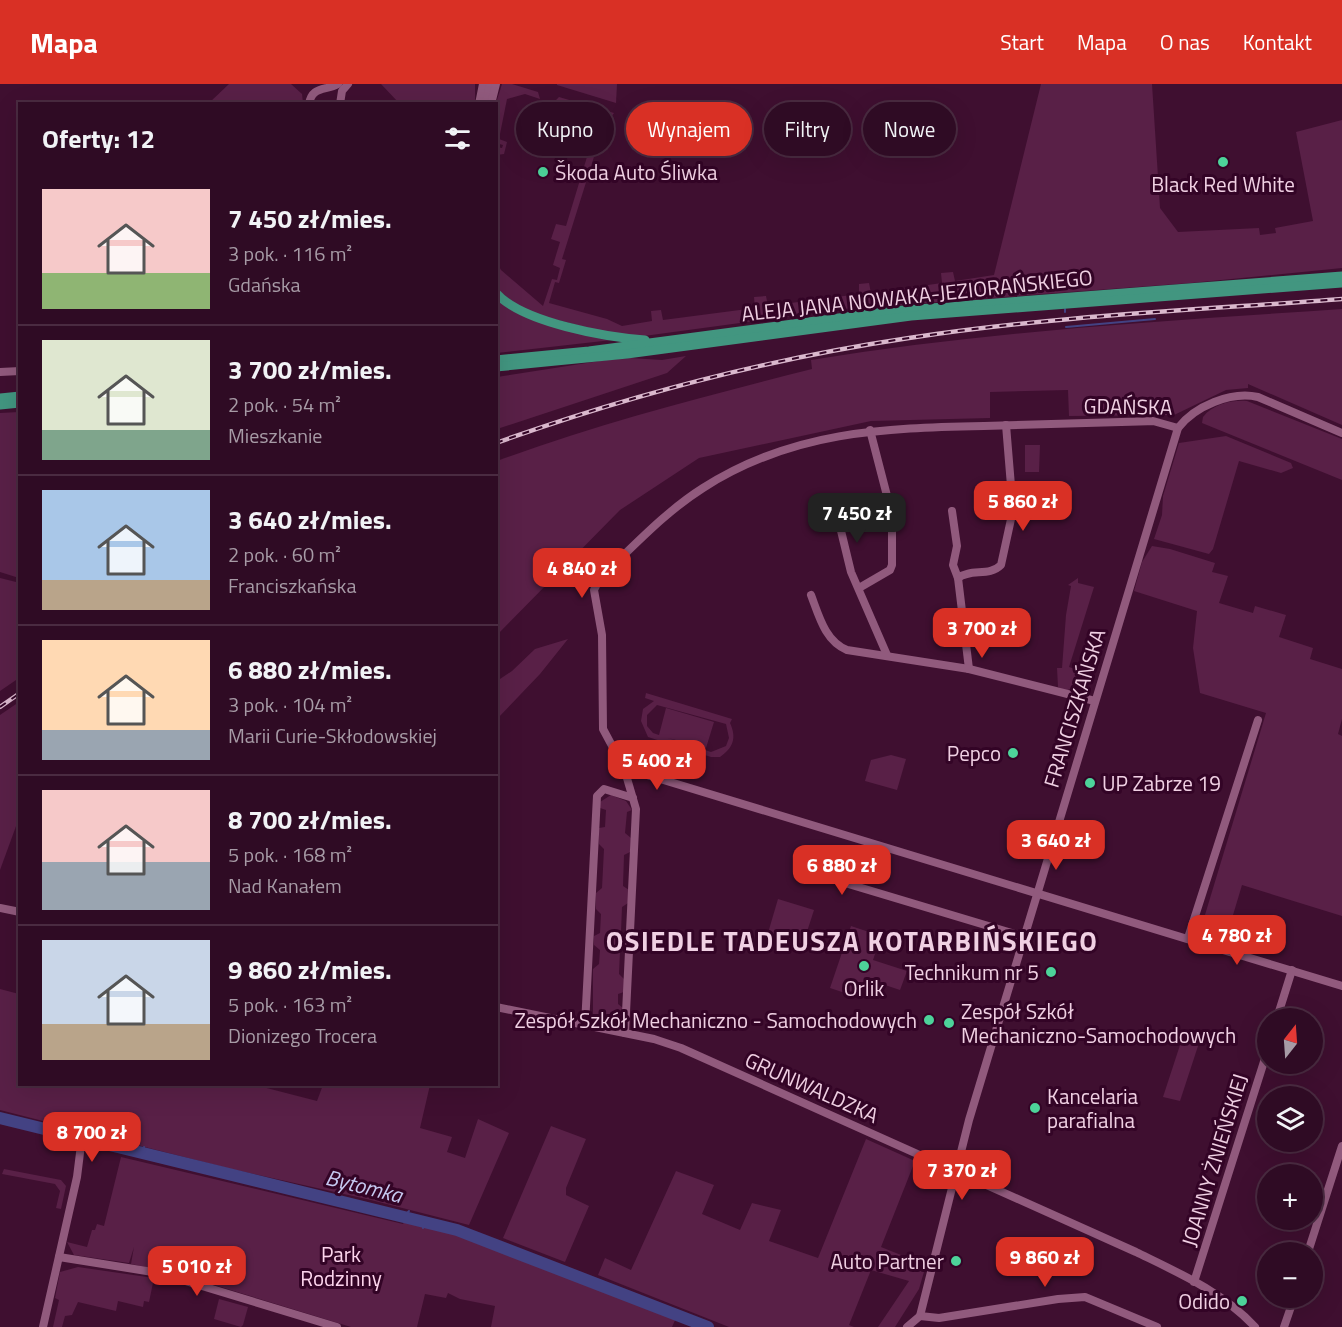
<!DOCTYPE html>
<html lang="pl">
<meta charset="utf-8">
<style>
:root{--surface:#2f0b24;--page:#37142c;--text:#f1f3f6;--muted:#a79ba6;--line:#4a2b41;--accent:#d93025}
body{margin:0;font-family:"Titillium Web",sans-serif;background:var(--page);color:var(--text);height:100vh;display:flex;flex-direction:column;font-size:22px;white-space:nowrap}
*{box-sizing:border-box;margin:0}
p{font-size:20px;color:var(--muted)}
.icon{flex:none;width:33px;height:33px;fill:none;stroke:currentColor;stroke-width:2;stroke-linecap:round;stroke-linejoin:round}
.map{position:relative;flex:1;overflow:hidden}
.sheet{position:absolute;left:18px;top:18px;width:480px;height:984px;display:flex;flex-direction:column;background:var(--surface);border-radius:0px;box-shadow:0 6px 24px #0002,0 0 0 2px var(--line)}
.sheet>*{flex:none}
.guide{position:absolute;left:516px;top:18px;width:570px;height:54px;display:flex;gap:12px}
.needle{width:39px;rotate:17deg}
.buttons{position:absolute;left:1257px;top:924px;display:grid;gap:12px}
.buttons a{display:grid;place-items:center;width:66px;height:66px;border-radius:50%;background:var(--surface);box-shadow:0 6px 24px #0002,0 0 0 2px var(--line);font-size:30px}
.price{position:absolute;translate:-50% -51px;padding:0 14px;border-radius:12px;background:var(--accent);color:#fff;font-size:20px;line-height:39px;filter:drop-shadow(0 2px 3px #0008)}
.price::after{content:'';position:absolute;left:50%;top:36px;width:18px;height:14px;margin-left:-9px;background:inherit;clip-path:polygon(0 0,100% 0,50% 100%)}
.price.current{background:#222;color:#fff}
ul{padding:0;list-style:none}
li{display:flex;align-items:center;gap:18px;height:150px;padding:0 24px}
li+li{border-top:2px solid var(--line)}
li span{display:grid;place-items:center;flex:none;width:168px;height:120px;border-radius:0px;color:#555}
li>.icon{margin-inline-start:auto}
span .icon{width:72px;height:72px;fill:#fffc;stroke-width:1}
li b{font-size:26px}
h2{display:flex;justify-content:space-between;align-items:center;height:72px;padding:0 24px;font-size:26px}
.pill{padding:0 21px;border-radius:27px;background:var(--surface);box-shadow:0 6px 24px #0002,0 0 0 2px var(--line);font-size:21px;line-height:54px}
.pill.current{background:var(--accent);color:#fff}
header{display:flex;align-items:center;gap:36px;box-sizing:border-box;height:84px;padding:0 30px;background:var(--accent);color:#fff}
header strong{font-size:28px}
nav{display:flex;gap:33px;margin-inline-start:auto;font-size:21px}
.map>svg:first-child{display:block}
.green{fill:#592047;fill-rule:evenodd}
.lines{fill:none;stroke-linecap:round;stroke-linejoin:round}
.stream{stroke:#434283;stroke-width:2}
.river{stroke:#434283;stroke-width:12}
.minor{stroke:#915a7d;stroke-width:8}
.major{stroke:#429680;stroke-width:9}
.rail-casing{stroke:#dab8cd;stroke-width:4.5}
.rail{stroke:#330426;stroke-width:2;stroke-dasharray:7;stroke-linecap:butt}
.poi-dot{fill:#4dd39a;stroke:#330426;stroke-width:2}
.labels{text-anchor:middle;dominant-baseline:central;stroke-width:6;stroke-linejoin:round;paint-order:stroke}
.poi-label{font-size:21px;fill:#f0d0e3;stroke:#330426;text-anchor:end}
.street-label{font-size:21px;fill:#f0d0e3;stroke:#330426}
.park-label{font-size:21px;fill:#fdd5ed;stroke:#330426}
.water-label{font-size:22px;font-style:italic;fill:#c6c9f1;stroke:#330426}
.district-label{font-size:27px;font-weight:bold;letter-spacing:1.5px;fill:#f0d0e3;stroke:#330426}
</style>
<header>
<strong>Mapa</strong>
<nav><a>Start</a><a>Mapa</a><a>O nas</a><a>Kontakt</a></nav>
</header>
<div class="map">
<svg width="1342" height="1243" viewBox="0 0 1342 1243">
<rect width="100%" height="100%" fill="#3f0f30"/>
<g class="green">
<path d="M 229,0 L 291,0 L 302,10 L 303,19 L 209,19 Z"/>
<path d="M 381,0 L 475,0 L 475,19 L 399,19 Z"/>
<path d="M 502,0 L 512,0 L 538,8 L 540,15 L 525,10 L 507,15 L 499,55 L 507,58 L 504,70 L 497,71 L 497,63 L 502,64 L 503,61 L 496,59 L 496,19 Z"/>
<path d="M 557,0 L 617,0 L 616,19 L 557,1 Z"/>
<path d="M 1041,0 L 1152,0 L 1160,124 L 1178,148 L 1259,144 L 1260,151 L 1276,149 L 1275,144 L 1313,137 L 1296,48 L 1342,36 L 1342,184 L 1191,199 L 844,225 L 644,252 L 609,249 L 534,230 L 519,223 L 497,205 L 496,177 L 501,186 L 543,222 L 552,195 L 557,196 L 560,184 L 553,181 L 560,158 L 551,155 L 556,140 L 566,142 L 590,63 L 581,59 L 585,44 L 596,47 L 600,33 L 553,19 L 559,13 L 614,29 L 603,44 L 562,175 L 566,176 L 559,199 L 555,198 L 549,219 L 607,235 L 622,242 L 652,237 L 651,227 L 661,226 L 663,236 L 755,224 L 754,213 L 766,212 L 768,222 L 859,210 L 859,200 L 869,199 L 871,209 L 942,199 L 941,189 L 953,188 L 955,197 L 994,191 Z"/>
<path d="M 496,214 C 528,241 572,246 612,256 L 497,269 Z"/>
<path d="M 1342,225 L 1342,341 L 1248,300 L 1248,304 L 1226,306 L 1174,331 L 1069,332 L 1068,306 L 990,308 L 990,334 L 871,337 L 699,374 L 620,426 L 497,551 L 497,377 C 600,339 706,312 812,285 L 811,276 C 987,247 1164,237 1342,225 Z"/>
<path d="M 686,272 L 667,289 L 497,345 L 497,293 L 606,276 L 630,274 L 662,276 Z"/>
<path d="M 1247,317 L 1342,355 L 1342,396 L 1202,339 L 1203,333 C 1213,320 1231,316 1247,317 Z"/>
<path d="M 19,328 L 20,328 L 19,494 L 0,488 L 0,329 Z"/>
<path d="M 1226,352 L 1291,379 L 1293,384 L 1281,389 L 1239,377 L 1213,465 L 1209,470 L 1154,455 L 1162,431 L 1163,412 L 1179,359 Z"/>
<path d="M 1025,361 L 1040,361 L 1039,388 L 1025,388 Z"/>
<path d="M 1152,462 L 1170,465 L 1215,479 L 1212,488 L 1228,492 L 1219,519 L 1253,529 L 1255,522 L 1286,531 L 1279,553 L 1313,564 L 1310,575 L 1342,585 L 1342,635 L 1338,650 L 1342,652 L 1342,832 L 1242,801 L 1224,861 L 1198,854 L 1266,629 L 1200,609 L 1193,564 L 1197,527 L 1134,507 L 1142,478 Z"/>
<path d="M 0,494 L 20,499 L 19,594 L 0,607 Z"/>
<path d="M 1078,494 L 1078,499 L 1094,503 L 1069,583 L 1078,586 L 1072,604 L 1066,607 L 1058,603 L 1057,584 L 1062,584 L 1066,531 L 1071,502 L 1068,501 Z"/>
<path d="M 568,555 L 540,590 L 497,635 L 497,597 L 512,587 L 535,565 Z"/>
<path d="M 646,609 L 732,635 L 730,639 C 737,654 733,664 720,673 L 711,673 L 648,653 L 641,637 L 643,625 L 654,617 L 645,614 ZM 657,621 L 726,640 L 729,654 L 726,662 L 711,668 L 668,654 L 706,664 L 714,638 L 666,624 L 659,651 L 653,649 L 647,642 L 647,631 Z"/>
<path d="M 19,618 L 19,734 L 0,786 L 0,631 Z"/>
<path d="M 891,671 L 906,675 L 897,706 L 865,697 L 871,676 Z"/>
<path d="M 611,711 L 626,717 L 632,726 L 627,728 L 625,749 L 631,754 L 630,768 L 624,771 L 623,802 L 629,806 L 628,819 L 622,823 L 621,848 L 626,853 L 626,864 L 620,867 L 619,890 L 624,895 L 624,908 L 618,910 L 618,920 L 623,924 L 622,935 L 617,942 L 593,936 L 593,885 L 599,880 L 600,866 L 594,861 L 594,852 L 600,849 L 601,830 L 596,825 L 596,809 L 602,804 L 604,765 L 599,760 L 599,744 L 605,743 L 606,726 L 600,724 L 600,718 Z"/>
<path d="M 778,815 L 814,826 L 803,860 L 768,849 Z"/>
<path d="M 851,842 L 881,852 L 873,876 L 907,887 L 900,906 L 867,895 L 860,914 L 830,904 Z"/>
<path d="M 0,905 L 19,910 L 20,1000 L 251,1000 L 317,1017 L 323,1001 L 430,1001 L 420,1044 L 452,1053 L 447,1068 L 465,1074 L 478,1035 L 509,1049 L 469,1141 L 371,1116 L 231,1085 L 0,1026 Z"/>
<path d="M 1181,958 L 1198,962 L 1180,1017 L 1163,1013 Z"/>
<path d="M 551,1042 L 586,1055 L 566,1104 L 566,1111 L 589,1122 L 565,1178 L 503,1154 Z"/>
<path d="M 866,1055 L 915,1077 L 881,1163 L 926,1181 L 919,1205 L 895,1243 L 878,1243 L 909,1197 L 871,1186 L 849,1241 L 854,1243 L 729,1243 L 598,1191 L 605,1174 L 631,1186 L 676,1087 L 714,1101 L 702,1130 L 740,1146 L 752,1119 L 781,1126 L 769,1157 L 818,1174 Z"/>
<path d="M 121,1073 L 403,1140 L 405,1136 L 448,1147 L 676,1234 L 672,1243 L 491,1243 L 495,1222 L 460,1215 L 448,1209 L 446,1214 L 425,1210 L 417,1243 L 351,1243 L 175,1189 L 131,1180 L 134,1163 L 129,1179 L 74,1171 L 67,1158 L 87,1163 L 92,1146 L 95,1146 L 97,1140 L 104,1142 Z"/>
<path d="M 4,1085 L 61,1096 L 66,1102 L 61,1125 L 56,1124 L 60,1107 L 55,1100 L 2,1090 Z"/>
<path d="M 78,1183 L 154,1194 L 149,1218 L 144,1217 L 143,1223 L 118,1217 L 116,1227 L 78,1218 L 72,1231 L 65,1232 L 62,1243 L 53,1243 L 59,1216 L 55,1214 L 60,1188 Z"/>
<path d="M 219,1215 L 248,1223 L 243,1241 L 241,1243 L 214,1235 Z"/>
</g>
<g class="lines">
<g class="stream">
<path d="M 1033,203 L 1088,201"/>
<path d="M 1065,225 L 1065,228"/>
<path d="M 1066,243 L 1155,235"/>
<path d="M 142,1069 L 144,1063"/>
<path d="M 405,1131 L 409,1127"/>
<path d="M 423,1136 L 423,1144"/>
</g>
<path class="river" d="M 0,1034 L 457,1146 L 708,1243"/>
<g class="minor">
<path d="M 309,20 C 312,2 325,7 338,0"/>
<path d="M 340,20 L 342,7 L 348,0"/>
<path d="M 479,20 L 483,0"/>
<path d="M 486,20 L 490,0"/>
<path d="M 491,20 L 496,0"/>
<path d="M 0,288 L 20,287"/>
<path d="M 835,422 L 851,488 L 887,571"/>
<path d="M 952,427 L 957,462 L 953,481 L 958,494 L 969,585"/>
<path d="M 958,494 C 971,484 989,493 1001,481 L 1013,426 L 1006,341"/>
<path d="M 859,504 L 890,486 L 892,481 L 892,431 L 870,346"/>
<path d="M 811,511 C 819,532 825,557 847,566 L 969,585 L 1095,617"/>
<path d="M 624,684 L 1342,902"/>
<path d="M 805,787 L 1022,852"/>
<path d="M 0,824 L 20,828"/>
<path d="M 1188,854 L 1258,636"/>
<path d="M 496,923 L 654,955 L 681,964 L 1136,1168 C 1177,1188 1223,1208 1255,1243"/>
<path d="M 1277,934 L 1292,886"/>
<path d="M 585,941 L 597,712 L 604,705 L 633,714"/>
<path d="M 625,949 L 636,725 L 624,684 L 603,645 L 602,551 L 594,506 L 600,494 C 633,463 665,428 703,404 C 792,347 883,344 984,342 C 1041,340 1097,339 1153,337 L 1178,344"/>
<path d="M 1308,1168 L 1342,1062"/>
<path d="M 59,1173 L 159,1189 L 337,1243"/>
<path d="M 1194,1198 L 1268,965"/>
<path d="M 920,1232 L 969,1036 L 1178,344 C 1195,322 1231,307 1258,313 L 1342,349"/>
<path d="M 43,1243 L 77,1093 L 81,1061"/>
<path d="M 907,1243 L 920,1232 L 939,1234 L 1058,1215 L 1085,1213 L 1157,1243"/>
<path d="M 1284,1243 L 1294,1214"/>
</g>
<g class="major">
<path d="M 496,209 C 523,239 606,253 645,256"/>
<path d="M 496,276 L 589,267 L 892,227 L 1342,192"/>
<path d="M 496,283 L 627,270 L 911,232 L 1342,199"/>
<path d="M 0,314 L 20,312"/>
<path d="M 0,321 L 20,319"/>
</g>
<defs>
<g id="rail">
<path d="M 496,359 C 630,311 768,275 909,254 C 1052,232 1198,226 1342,215"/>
<path d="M 0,623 L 20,609"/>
</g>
</defs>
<use href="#rail" class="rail-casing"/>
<use href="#rail" class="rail"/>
</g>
<g class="poi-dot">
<circle cx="1223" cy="78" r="6"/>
<circle cx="543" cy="88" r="6"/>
<circle cx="1013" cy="669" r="6"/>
<circle cx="1090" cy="699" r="6"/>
<circle cx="864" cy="882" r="6"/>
<circle cx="1051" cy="888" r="6"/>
<circle cx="929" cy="936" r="6"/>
<circle cx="949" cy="939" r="6"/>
<circle cx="1035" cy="1024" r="6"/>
<circle cx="956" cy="1177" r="6"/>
<circle cx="1242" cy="1217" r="6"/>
</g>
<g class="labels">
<g class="poi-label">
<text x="555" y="88" text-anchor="start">Škoda Auto Śliwka</text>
<text x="1223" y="100" text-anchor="middle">Black Red White</text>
<text x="1001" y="669">Pepco</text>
<text x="1102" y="699" text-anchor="start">UP Zabrze 19</text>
<text x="1039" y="888">Technikum nr 5</text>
<text x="864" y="904" text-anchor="middle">Orlik</text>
<text x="961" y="927" text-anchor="start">Zespół Szkół<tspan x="961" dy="24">Mechaniczno-Samochodowych</tspan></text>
<text x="917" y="936">Zespół Szkół Mechaniczno - Samochodowych</text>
<text x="1047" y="1012" text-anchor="start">Kancelaria<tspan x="1047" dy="24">parafialna</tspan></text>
<text x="944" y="1177">Auto Partner</text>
<text x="1230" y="1217">Odido</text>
</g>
<g class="street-label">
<text transform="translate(917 211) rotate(-6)">ALEJA JANA NOWAKA-JEZIORAŃSKIEGO</text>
<text transform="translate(1128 322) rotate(1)">GDAŃSKA</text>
<text transform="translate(1074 624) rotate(-73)">FRANCISZKAŃSKA</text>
<text transform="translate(812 1003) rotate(24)">GRUNWALDZKA</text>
<text transform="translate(1214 1076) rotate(-73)">JOANNY ŻNIEŃSKIEJ</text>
</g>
<g class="park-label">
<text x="341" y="1170">Park<tspan x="341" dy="24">Rodzinny</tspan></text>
</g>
<g class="water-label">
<text transform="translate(364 1102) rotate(14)">Bytomka</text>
</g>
<g class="district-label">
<text x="852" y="856">OSIEDLE TADEUSZA KOTARBIŃSKIEGO</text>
</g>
</g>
</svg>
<div class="buttons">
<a><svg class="needle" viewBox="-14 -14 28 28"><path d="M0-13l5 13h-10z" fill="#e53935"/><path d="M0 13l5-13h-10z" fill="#a79ba6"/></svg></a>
<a><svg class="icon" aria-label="layers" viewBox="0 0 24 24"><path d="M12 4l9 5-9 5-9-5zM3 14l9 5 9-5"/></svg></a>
<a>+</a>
<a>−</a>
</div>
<b class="price" style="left:1023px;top:448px">5 860 zł</b>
<b class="price current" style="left:857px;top:460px">7 450 zł</b>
<b class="price" style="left:582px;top:515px">4 840 zł</b>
<b class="price" style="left:982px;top:575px">3 700 zł</b>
<b class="price" style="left:657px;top:707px">5 400 zł</b>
<b class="price" style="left:1056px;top:787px">3 640 zł</b>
<b class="price" style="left:842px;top:812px">6 880 zł</b>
<b class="price" style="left:1237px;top:882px">4 780 zł</b>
<b class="price" style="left:92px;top:1079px">8 700 zł</b>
<b class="price" style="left:962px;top:1117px">7 370 zł</b>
<b class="price" style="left:1045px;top:1204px">9 860 zł</b>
<b class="price" style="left:197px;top:1213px">5 010 zł</b>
<div class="guide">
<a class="pill">Kupno</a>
<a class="pill current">Wynajem</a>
<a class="pill">Filtry</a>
<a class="pill">Nowe</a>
</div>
<section class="sheet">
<h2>Oferty: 12<svg class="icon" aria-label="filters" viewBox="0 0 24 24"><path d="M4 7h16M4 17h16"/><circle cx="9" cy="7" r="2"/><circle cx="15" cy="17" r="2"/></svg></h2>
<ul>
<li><span style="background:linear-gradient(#f6c9c9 70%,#8fb573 0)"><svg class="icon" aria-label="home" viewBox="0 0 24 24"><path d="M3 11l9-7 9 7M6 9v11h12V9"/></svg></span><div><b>7 450 zł/mies.</b><p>3 pok. · 116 m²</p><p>Gdańska</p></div></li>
<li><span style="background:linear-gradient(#dfe7d0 75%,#7fa58c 0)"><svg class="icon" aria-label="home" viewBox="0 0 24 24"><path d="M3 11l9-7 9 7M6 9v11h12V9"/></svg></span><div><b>3 700 zł/mies.</b><p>2 pok. · 54 m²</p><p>Mieszkanie</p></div></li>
<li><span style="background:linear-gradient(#a9c7e8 75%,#b9a48a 0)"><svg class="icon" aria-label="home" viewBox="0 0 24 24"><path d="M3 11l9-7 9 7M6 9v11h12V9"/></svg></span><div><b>3 640 zł/mies.</b><p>2 pok. · 60 m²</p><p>Franciszkańska</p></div></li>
<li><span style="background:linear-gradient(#ffd9b3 75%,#9aa5b1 0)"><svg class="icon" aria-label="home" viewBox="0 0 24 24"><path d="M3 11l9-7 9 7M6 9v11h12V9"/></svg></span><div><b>6 880 zł/mies.</b><p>3 pok. · 104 m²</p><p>Marii Curie-Skłodowskiej</p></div></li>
<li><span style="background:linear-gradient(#f6c9c9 60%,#9aa5b1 0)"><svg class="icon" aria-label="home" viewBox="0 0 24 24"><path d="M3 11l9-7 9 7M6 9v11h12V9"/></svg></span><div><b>8 700 zł/mies.</b><p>5 pok. · 168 m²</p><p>Nad Kanałem</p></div></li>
<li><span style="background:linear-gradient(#c9d6e8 70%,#b9a48a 0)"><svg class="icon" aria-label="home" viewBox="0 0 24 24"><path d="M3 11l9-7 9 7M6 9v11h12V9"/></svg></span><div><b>9 860 zł/mies.</b><p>5 pok. · 163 m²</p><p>Dionizego Trocera</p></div></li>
</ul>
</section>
</div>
